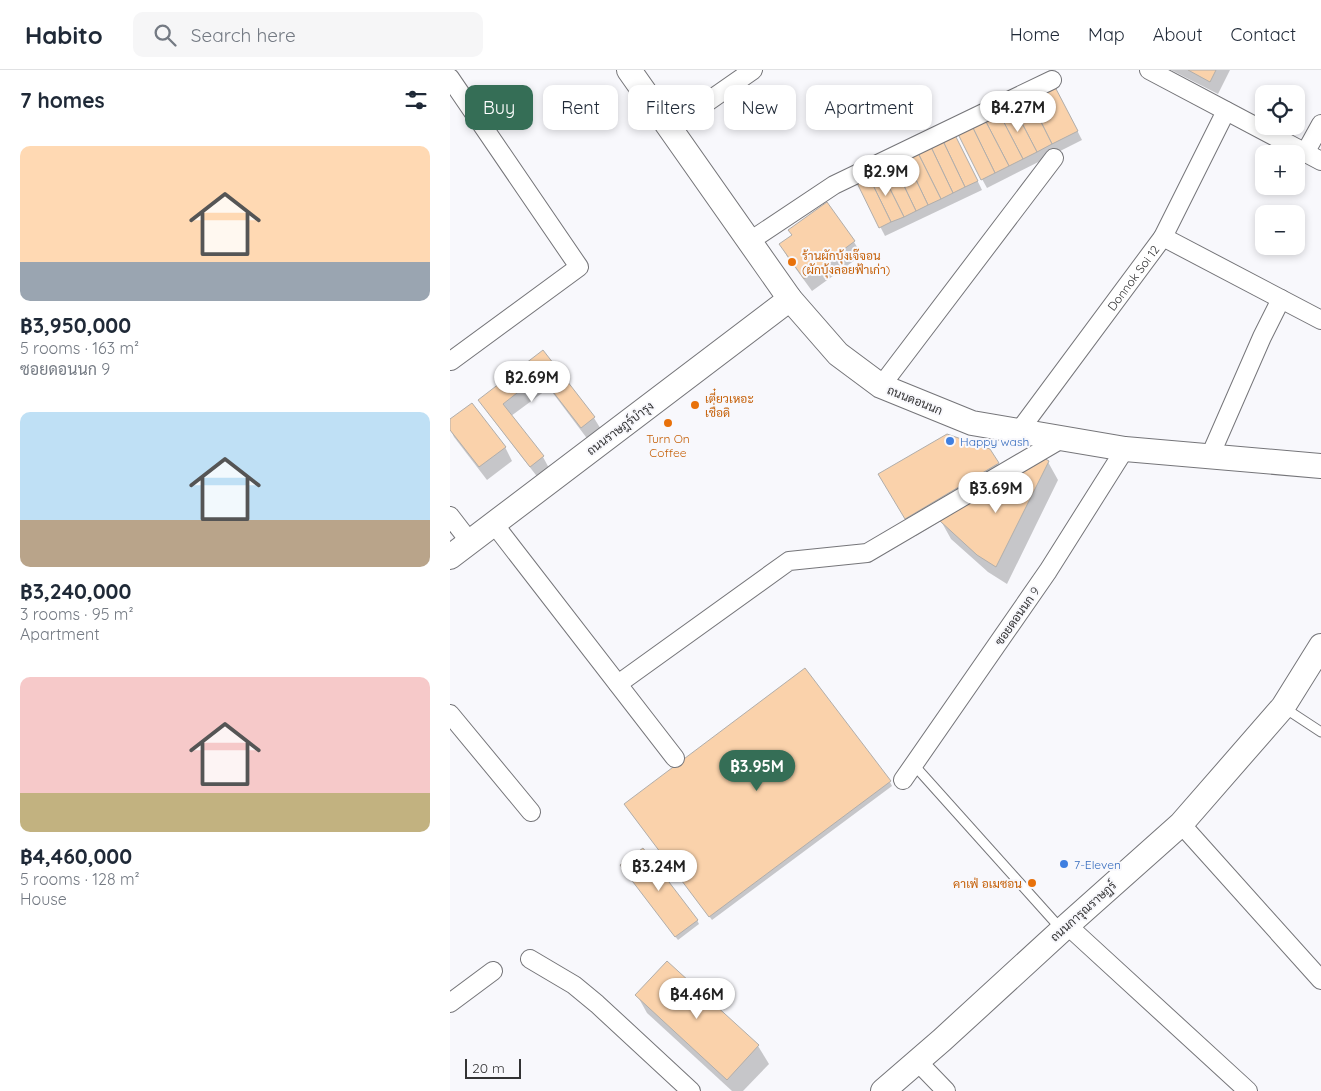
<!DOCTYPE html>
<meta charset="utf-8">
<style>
:root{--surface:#fff;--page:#f6f6f7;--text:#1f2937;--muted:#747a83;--line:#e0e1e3;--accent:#356e56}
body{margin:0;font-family:Quicksand,Sarabun,sans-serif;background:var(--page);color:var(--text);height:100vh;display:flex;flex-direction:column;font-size:19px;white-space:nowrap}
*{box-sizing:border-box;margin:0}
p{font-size:16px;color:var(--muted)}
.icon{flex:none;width:28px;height:28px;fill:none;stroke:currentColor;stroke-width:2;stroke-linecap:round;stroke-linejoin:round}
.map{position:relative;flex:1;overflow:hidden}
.side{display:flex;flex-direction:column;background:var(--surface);width:450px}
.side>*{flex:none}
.guide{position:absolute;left:15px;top:15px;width:475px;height:45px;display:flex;gap:10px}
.buttons{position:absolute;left:805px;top:15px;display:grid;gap:10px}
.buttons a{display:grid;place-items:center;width:50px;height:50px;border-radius:10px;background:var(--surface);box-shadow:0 2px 8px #0003;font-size:25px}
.scale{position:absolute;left:15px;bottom:12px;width:56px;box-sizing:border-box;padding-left:5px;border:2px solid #333334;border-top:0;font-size:14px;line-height:18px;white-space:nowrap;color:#333334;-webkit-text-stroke:4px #f8f8fc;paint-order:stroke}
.price{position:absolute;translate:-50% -42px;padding:0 11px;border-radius:18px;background:#fff;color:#222;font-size:16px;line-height:32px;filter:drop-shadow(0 1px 2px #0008)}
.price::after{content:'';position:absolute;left:50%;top:30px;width:15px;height:11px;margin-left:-8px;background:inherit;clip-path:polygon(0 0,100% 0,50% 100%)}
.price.active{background:var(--accent);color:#fff}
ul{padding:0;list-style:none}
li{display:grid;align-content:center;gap:10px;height:265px;padding:0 20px}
li span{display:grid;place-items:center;height:155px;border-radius:10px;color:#555}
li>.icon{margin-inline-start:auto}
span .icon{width:90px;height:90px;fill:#fffc;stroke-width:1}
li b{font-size:21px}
h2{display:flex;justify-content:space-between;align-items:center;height:60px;padding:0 20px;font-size:21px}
.chip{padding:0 18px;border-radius:10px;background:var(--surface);box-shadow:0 2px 8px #0003;font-size:18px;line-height:45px}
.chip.active{background:var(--accent);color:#fff}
header{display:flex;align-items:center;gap:30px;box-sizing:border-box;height:70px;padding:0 25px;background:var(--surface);border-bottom:1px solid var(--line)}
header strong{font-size:24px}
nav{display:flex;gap:28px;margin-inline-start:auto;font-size:18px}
.search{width:350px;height:45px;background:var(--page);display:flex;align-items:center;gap:12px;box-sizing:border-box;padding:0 18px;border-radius:10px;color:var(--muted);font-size:19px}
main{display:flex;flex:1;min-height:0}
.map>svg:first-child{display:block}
.shadow{fill:#0003}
.building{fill:#fad2ab;stroke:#b1aeab}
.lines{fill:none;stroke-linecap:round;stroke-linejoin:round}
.lane-casing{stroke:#757579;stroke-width:11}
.street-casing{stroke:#757579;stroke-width:20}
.secondary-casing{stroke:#757579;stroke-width:26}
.lane{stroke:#fff;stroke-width:9}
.street{stroke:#fff;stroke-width:18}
.secondary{stroke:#fff;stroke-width:24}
.food-dot{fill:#e8710a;stroke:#f8f8fc;stroke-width:2}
.shop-dot{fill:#3f7fe0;stroke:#f8f8fc;stroke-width:2}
.labels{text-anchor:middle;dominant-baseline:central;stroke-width:4;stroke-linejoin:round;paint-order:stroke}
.food-label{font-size:12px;fill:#c56008;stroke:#f8f8fc;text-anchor:start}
.street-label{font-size:12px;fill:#333334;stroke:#f8f8fc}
.shop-label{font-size:12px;fill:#366cbe;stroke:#f8f8fc;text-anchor:start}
</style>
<header>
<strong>Habito</strong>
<div class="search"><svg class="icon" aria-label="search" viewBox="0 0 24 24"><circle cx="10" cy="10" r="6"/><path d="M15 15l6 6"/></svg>Search here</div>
<nav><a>Home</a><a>Map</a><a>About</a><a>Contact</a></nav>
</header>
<main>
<section class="side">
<h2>7 homes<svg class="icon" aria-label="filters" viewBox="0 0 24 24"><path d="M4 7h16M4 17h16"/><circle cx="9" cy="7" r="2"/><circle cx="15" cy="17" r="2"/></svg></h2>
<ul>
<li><span style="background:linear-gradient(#ffd9b3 75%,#9aa5b1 0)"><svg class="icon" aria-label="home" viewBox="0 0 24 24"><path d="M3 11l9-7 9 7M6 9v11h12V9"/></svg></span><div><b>฿3,950,000</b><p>5 rooms · 163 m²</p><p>ซอยดอนนก 9</p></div></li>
<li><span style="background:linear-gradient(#bfe0f5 70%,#b9a48a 0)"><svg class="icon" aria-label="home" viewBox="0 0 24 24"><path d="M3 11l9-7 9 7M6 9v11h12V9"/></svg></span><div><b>฿3,240,000</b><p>3 rooms · 95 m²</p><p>Apartment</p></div></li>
<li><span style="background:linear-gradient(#f6c9c9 75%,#c2b280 0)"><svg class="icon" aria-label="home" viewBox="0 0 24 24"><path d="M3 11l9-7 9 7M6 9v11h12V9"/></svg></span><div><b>฿4,460,000</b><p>5 rooms · 128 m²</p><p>House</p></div></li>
</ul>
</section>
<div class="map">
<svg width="871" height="1021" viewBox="0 0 871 1021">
<rect width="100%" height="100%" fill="#f8f8fc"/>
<g class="shadow">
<path d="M 721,0 L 780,0 L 768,24 Z"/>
<path d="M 609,25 L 632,70 L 537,118 L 532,109 Z"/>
<path d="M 510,75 L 532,120 L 435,166 L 408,113 Z"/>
<path d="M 376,134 L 404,172 L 412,185 L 362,221 L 338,188 L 330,174 L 343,165 Z"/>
<path d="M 93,282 L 144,348 L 152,361 L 139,371 L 99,318 L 61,346 L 93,387 L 100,400 L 89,409 L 38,343 L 30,330 Z"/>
<path d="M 0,351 L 55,377 L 62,391 L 37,410 L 4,367 L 0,359 Z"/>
<path d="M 539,380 L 557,410 L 598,392 L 608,410 L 557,514 L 538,502 L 501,469 L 491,451 L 466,466 L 430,405 Z"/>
<path d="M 440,712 L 442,716 L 262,850 L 177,738 Z"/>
<path d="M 174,800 L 247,850 L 249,854 L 228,870 Z"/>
<path d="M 217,893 L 308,976 L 319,994 L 293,1021 L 282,1021 L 197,943 L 187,925 Z"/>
</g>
<g class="building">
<path d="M 738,0 L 766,0 L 760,12 Z"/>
<path d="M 604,15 L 628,61 L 602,74 L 579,28 Z"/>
<path d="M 579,28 L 602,74 L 587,82 L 563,36 Z"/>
<path d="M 563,36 L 587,82 L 573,89 L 549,43 Z"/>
<path d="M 549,43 L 573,89 L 559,96 L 535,50 Z"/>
<path d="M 535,50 L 559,96 L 545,103 L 522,56 Z"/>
<path d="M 522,56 L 545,103 L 531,110 L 508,64 Z"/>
<path d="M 505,65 L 528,111 L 515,117 L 493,71 Z"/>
<path d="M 493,71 L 515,117 L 503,123 L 481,77 Z"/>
<path d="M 481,77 L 503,123 L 491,129 L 468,83 Z"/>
<path d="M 468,83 L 491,129 L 478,135 L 456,89 Z"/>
<path d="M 456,89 L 478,135 L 466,141 L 444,95 Z"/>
<path d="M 444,95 L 466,141 L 454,147 L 431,101 Z"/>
<path d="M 431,101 L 454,147 L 441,152 L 419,107 Z"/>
<path d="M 419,107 L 441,152 L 429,158 L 407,113 Z"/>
<path d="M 377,132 L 405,171 L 354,209 L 329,174 L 342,165 L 338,160 Z"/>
<path d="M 93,280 L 145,347 L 131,358 L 90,305 L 53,334 L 94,386 L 80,397 L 28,330 Z"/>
<path d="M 22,333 L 56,377 L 29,397 L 0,360 L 0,349 Z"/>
<path d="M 497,364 L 540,379 L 549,393 L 455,449 L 428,404 Z"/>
<path d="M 592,387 L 599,391 L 546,497 L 527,485 L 490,451 Z"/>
<path d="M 355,598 L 441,711 L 259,847 L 174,734 Z"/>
<path d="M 193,778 L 248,850 L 225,867 L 170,795 Z"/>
<path d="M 217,891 L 309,975 L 277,1010 L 185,925 Z"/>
</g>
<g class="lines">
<defs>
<g id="lane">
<path d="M 833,637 L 871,662"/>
<path d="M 464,695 L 612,860"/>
</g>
<g id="street">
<path d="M 699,0 L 871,91"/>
<path d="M 0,8 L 129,197 L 1,291"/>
<path d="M 220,58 L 303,0"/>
<path d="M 855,83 L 871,54"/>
<path d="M 713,167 L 871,250"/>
<path d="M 300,171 L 384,115 L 602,10"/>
<path d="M 431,316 L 604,88"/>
<path id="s1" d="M 569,361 L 713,167 L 776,41"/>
<path d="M 760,386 L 812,267 L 831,229"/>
<path d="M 0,446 L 20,472"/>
<path d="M 44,454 L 225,688"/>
<path d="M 168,614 L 339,491 L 417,483 L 613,368"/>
<path d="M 0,644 L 81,742"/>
<path d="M 453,710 L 598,501 L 675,379"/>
<path d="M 731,754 L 871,910"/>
<path d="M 617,855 L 798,1021"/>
<path d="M 80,889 L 124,915 L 147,934 L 241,1021"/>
<path d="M 0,933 L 43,901"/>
<path d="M 467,991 L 496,1021"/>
</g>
<g id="secondary">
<path d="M 179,0 L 340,229 L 388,284 L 431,316 L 522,353 L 675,379 L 871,396"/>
<path d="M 0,487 L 340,229"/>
<path d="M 433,1021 L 492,970 L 612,860 L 731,754 L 833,637 L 871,576"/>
</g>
</defs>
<use href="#lane" class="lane-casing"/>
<use href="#street" class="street-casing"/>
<use href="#secondary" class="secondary-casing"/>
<use href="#lane" class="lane"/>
<use href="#street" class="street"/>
<use href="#secondary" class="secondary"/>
</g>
<g class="food-dot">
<circle cx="342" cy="192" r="5"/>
<circle cx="245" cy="335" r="5"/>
<circle cx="218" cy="353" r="5"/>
<circle cx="582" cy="813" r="5"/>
</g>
<g class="shop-dot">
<circle cx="500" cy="371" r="5"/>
<circle cx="614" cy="794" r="5"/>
</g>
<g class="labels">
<g class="food-label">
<text x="352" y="185">ร้านผักบุ้งเจ๊จอน<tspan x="352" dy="14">(ผักบุ้งลอยฟ้าเก่า)</tspan></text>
<text x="255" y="328">เตี๋ยวเหอะ<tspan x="255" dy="14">เชื่อดิ</tspan></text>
<text x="218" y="368" text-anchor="middle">Turn On<tspan x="218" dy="14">Coffee</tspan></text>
<text x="572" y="813" text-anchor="end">คาเฟ่ อเมซอน</text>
</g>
<g class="street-label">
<text stroke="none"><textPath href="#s1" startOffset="191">Donnok Soi 12</textPath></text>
<text transform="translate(465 330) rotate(22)">ถนนดอนนก</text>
<text transform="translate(170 358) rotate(-37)">ถนนราษฎร์บำรุง</text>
<text transform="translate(567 546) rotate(-55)">ซอยดอนนก 9</text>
<text transform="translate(633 841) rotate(-42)">ถนนการุณราษฏร์</text>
</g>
<g class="shop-label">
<text x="510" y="371">Happy wash</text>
<text x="624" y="794">7-Eleven</text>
</g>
</g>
</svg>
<div class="buttons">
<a><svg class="icon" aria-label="locate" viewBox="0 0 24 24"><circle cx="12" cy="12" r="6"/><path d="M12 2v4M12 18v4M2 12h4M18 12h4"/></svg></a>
<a>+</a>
<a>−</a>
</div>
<div class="scale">20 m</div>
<b class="price" style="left:568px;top:63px">฿4.27M</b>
<b class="price" style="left:436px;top:127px">฿2.9M</b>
<b class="price" style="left:82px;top:333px">฿2.69M</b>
<b class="price" style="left:546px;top:444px">฿3.69M</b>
<b class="price active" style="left:307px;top:722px">฿3.95M</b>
<b class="price" style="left:209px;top:822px">฿3.24M</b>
<b class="price" style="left:247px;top:950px">฿4.46M</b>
<div class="guide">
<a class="chip active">Buy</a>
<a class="chip">Rent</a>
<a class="chip">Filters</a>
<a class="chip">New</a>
<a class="chip">Apartment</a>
</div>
</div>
</main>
